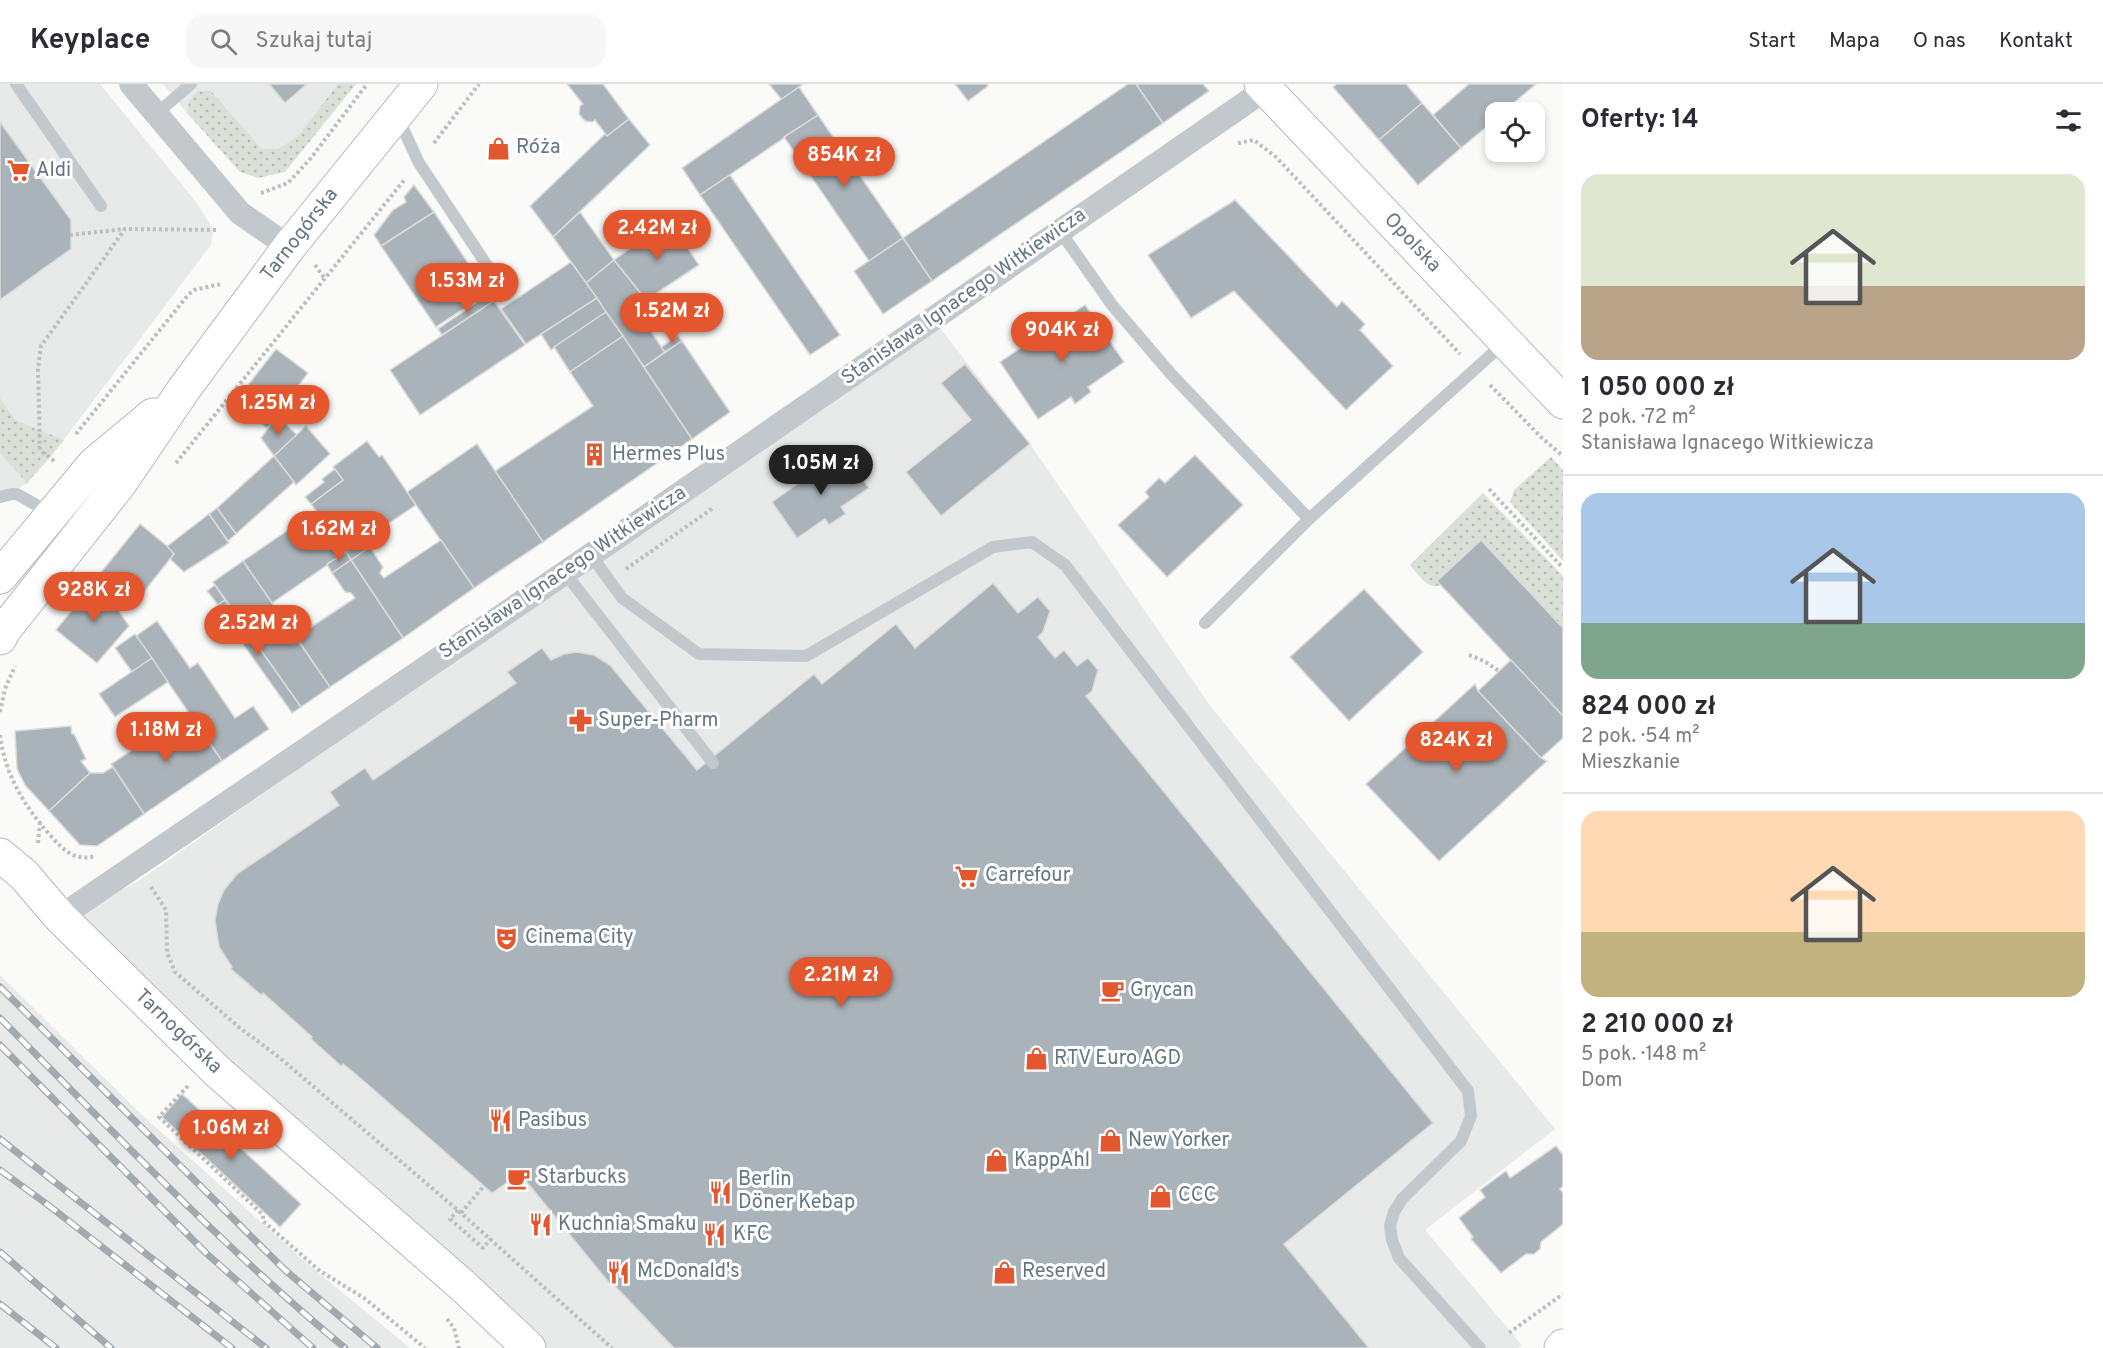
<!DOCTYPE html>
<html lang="pl">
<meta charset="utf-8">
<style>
:root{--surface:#fff;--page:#f7f7f7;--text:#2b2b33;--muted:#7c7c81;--line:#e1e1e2;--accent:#e4572e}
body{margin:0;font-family:Overpass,sans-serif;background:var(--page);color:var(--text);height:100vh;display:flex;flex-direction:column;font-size:22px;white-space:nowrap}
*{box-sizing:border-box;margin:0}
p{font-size:20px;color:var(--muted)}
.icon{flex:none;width:33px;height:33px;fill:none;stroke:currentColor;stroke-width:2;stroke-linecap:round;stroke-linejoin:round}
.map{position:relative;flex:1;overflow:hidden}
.sheet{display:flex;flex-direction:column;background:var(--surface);width:540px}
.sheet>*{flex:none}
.controls{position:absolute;left:1485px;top:18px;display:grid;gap:12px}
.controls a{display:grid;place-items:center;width:60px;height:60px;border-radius:12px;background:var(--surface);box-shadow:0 3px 9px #0003;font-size:30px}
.price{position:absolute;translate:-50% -51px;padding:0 14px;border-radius:21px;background:var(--accent);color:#fff;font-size:20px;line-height:39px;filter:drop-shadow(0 2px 3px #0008)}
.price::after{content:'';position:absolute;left:50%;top:36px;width:18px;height:14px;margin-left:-9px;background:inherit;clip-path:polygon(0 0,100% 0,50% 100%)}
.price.selected{background:#222;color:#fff}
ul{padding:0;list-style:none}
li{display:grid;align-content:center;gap:12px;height:318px;padding:0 18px}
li+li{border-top:2px solid var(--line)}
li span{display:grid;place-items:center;height:186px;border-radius:18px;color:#555}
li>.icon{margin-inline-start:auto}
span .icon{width:108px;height:108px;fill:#fffc;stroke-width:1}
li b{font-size:26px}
h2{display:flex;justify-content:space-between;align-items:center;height:72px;padding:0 18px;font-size:26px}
header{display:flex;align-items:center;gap:36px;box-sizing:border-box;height:84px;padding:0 30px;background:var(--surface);border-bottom:2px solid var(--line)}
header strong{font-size:28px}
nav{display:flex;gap:33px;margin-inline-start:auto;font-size:21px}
.search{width:420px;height:54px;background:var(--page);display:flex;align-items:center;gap:15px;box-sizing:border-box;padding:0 21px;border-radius:18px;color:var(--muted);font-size:22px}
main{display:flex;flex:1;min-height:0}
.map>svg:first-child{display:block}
.built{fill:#e8e9e9}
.grass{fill:url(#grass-dots)}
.building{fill:#aab3b9;stroke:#dcdcda;stroke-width:1.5}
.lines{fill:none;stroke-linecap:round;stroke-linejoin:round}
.secondary-casing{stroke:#b3babf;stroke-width:35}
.path{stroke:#bbbfc2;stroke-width:4;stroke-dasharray:3 3;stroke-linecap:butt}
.lane{stroke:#c3c8cc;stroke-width:12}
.street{stroke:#c3c8cc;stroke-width:24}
.secondary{stroke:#fff;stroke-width:33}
.rail-casing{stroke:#a2aab0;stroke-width:7}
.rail{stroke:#fff;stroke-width:4.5;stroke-dasharray:14;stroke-linecap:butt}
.labels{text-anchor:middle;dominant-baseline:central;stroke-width:6;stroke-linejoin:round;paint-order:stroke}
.poi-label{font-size:20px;fill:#657683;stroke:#fff;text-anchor:start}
.street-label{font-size:20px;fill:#657683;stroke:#fff}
</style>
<header>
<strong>Keyplace</strong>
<div class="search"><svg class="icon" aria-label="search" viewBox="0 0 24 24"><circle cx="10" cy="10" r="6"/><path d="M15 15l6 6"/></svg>Szukaj tutaj</div>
<nav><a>Start</a><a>Mapa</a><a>O nas</a><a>Kontakt</a></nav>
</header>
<main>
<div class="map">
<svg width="1563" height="1264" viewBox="0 0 1563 1264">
<defs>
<pattern id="grass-dots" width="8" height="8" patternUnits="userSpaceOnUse" patternTransform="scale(1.5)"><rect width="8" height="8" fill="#dadfd7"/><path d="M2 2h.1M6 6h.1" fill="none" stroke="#b4b9b4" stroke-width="1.8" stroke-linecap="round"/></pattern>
</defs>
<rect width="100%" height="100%" fill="#fafaf8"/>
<g class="built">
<path d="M 0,0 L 100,0 L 196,118 L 213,145 L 211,161 L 50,374 L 27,399 L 0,416 Z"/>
<path d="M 163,0 L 338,0 L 298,52 L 278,65 L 262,65 L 211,7 L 189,17 L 187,29 Z"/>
<path d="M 933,235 L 1030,360 L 1211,623 L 1555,1045 L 1425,1146 L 1522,1261 L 1517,1264 L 529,1264 L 60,833 L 134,800 L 156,785 Z"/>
<path d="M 0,891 L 141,1030 L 302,1175 L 410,1264 L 0,1264 Z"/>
</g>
<g class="grass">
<path d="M 338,0 L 356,0 L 285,88 L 258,94 L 240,88 L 187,29 L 189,17 L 198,7 L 211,7 L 262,65 L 278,65 L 298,52 Z"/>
<path d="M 0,314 L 15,336 L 64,356 L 27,399 L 0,369 Z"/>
<path d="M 1551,373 L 1563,386 L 1563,477 L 1510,418 L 1514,406 Z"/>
<path d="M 1483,409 L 1563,492 L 1563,544 L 1481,457 L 1437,497 L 1441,501 C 1427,506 1419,491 1410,481 Z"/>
</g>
<g class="building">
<path d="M 269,0 L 307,0 L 285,19 Z"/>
<path d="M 567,0 L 603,0 L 629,35 L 607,52 L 595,36 L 592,38 L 585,37 L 579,30 L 580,22 L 583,20 Z"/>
<path d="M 769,0 L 803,0 L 782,16 Z"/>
<path d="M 955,0 L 987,0 L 988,2 L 968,17 Z"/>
<path d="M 1128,0 L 1136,0 L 1163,39 L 932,197 L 903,154 Z"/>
<path d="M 1136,0 L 1203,0 L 1209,7 L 1163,39 Z"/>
<path d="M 1337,0 L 1406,0 L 1422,19 L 1379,56 L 1333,3 Z"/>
<path d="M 1469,0 L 1536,0 L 1503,28 L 1496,28 L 1496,35 L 1461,64 L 1433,31 Z"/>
<path d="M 799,3 L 818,31 L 700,111 L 682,84 Z"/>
<path d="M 1422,19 L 1461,64 L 1418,101 L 1379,56 Z"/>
<path d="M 818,31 L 903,154 L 869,177 L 784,53 Z"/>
<path d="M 629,35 L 650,61 L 553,153 L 530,122 L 605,50 L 607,52 Z"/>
<path d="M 0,38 L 71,136 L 71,165 L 0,216 Z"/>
<path d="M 730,91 L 840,251 L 810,271 L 700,111 Z"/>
<path d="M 414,101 L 434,128 L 381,162 L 374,151 L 393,126 L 406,118 L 404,113 Z"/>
<path d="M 1235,116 L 1337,223 L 1342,217 L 1365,240 L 1360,246 L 1393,282 L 1346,326 L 1234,207 L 1191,234 L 1148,171 Z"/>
<path d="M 434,128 L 488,209 L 436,243 L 381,162 Z"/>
<path d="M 580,128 L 614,176 L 586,199 L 553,153 Z"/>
<path d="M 669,137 L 699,181 L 646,216 L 614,176 Z"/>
<path d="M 903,154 L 932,197 L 883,230 L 854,187 Z"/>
<path d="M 614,176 L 646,216 L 646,241 L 665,268 L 644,283 L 586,199 Z"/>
<path d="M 571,178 L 597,214 L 526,260 L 501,225 Z"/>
<path d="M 489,210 L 494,217 L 442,251 L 438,245 Z"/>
<path d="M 597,214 L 606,228 L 551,266 L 541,250 Z"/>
<path d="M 494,217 L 525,261 L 420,331 L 390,286 Z"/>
<path d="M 1085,221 L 1124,278 L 1088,303 L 1091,308 L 1075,320 L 1071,313 L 1038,335 L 1000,278 Z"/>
<path d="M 606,228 L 623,252 L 570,288 L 554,263 Z"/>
<path d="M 623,252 L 692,355 L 543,458 L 495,387 L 593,322 L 570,288 Z"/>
<path d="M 678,252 L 682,257 L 665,268 L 661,263 Z"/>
<path d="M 682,257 L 730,328 L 692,355 L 644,283 Z"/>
<path d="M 276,265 L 308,289 L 267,344 L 234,319 Z"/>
<path d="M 965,280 L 1030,360 L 941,432 L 906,388 L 971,336 L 941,299 Z"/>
<path d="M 277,332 L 297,351 L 274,372 L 261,354 Z"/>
<path d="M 306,342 L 330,370 L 296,401 L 274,372 Z"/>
<path d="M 367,357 L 379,373 L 382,371 L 416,421 L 346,468 L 311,420 L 343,396 L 333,383 Z"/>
<path d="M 477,360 L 543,458 L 474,504 L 407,408 Z"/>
<path d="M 844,368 L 869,404 L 841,423 L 846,430 L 829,441 L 825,435 L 797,454 L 772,418 L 803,396 L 801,394 L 813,386 L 815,388 Z"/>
<path d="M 1195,371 L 1243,421 L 1167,493 L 1118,441 L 1149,413 L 1145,408 L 1159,394 L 1165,399 Z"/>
<path d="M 274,372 L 294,398 L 236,450 L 217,424 Z"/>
<path d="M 335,385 L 343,396 L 311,420 L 305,413 L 324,398 L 322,395 Z"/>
<path d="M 217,424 L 236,450 L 228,457 L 209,430 Z"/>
<path d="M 316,427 L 346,468 L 272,519 L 243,477 Z"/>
<path d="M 209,430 L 229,459 L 184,488 L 170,475 L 174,470 L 166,463 Z"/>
<path d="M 140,440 L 167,462 L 174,470 L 135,519 L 99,491 Z"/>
<path d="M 365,455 L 370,463 L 351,476 L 346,468 Z"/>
<path d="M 441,456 L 474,504 L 403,554 L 351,476 L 370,463 L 383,483 L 380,489 L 384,494 Z"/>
<path d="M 1481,456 L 1563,544 L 1563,632 L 1437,497 Z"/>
<path d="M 346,468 L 351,476 L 332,489 L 327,480 Z"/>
<path d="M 351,476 L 403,554 L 330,603 L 296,553 L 355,514 L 351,509 L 345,508 L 332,489 Z"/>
<path d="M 243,477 L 330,603 L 301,623 L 213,498 Z"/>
<path d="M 97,495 L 129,542 L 97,579 L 56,546 Z"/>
<path d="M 993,499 L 1018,529 L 1038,513 L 1050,527 L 1043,548 L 1038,553 L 1055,574 L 1064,566 L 1077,582 L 1088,574 L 1098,586 L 1092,607 L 1086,612 L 1433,1039 L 1284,1160 L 1369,1264 L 674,1264 L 612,1199 L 610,1200 L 517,1086 L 509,1093 L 511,1096 L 492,1109 L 359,993 L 343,980 L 341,982 L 311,955 L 312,953 L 263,909 L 261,911 L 231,885 L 232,883 L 219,863 L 215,836 L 218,820 L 224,806 L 237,790 L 339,721 L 330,708 L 365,684 L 373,696 L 516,599 L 507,588 L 542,564 L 551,576 L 564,570 L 577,568 L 594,571 L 610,581 L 697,686 L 814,590 L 822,600 L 896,540 L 915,564 Z"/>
<path d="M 215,501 L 225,516 L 218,521 L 207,507 Z"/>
<path d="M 1364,505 L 1423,568 L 1349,637 L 1290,573 Z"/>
<path d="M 225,516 L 301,623 L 292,629 L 216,522 Z"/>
<path d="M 157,537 L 190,584 L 198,579 L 235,634 L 253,622 L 269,645 L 222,677 L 136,552 Z"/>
<path d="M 135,550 L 152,574 L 132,588 L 115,564 Z"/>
<path d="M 152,574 L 168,598 L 115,633 L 99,610 Z"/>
<path d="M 1511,576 L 1563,632 L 1563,654 L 1541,674 L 1478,607 Z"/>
<path d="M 1475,600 L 1478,607 L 1541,674 L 1547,677 L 1439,777 L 1366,700 Z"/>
<path d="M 189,629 L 222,677 L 144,730 L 111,680 Z"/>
<path d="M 71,642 L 72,650 L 74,650 L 86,675 L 81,677 L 90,689 L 49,727 L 25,701 L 17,685 L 15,647 Z"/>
<path d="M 113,683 L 144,730 L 97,762 L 80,761 L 49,727 L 90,689 L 103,689 Z"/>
<path d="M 182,1010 L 301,1120 L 280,1143 L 162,1033 Z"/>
<path d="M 1556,1062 L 1563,1071 L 1563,1102 L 1560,1105 L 1563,1109 L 1563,1140 L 1541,1158 L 1540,1165 L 1534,1170 L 1526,1170 L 1501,1189 L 1471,1155 L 1473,1153 L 1459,1134 L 1485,1113 L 1480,1106 L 1506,1087 L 1510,1094 Z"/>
</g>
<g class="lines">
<defs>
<g id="secondary">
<path d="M 1261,0 L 1563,318"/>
<path d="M 0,493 L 94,380 L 153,331"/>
<path d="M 0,554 L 5,545 L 121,398 L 184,305 L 289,163 L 421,0"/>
<path d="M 0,771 L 24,791 L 60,833 L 218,988 L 462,1201 L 529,1264"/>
<path d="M 1561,1264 L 1563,1262"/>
</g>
</defs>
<use href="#secondary" class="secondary-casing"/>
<g class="path">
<path d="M 434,59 L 479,0"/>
<path d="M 1238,59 L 1254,56 L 1276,73 L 1460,270"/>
<path d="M 261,109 L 288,99 L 311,74 L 367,0"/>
<path d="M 70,151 L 125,145"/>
<path d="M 315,181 L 325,195"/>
<path d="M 1490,301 L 1543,355 L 1563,372"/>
<path d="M 76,350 L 188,211 L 194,206 L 221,200"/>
<path d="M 54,377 L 40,366 L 38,285 L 41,262 L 125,145 L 219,146"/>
<path d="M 176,379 L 405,95"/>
<path d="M 1489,405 L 1563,484"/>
<path d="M 626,485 L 713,424"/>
<path d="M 1469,571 L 1484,577 L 1499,587"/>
<path d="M 0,628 L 5,605 L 15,582"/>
<path d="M 0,651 C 5,690 23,720 49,750 C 63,765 73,778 96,772"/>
<path d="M 38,759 L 40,738"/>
<path d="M 151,803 L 166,826 L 167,868 L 175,888 L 240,944 L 280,974 L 461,1129 L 612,1264"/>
<path d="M 188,1002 L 159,1033 L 263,1131 L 263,1137 L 320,1187 L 364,1214 L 425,1264"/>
<path d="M 458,1126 L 450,1135 L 483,1164 L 491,1155"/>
<path d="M 461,1129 L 484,1102"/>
<path d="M 447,1235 L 454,1244 L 459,1264"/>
<path d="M 1509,1249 L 1563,1210"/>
</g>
<g class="lane">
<path d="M 16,0 L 101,122"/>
<path d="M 156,30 L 191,0"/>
<path d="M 398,34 L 419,79 L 496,195"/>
<path d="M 1060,147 L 1112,221 L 1171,290 L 1309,435"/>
<path d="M 0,413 L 12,410 L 17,410 L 50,429"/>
<path d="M 591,471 L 622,514 L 699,570 L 806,572 L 993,463 L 1032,458 L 1065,481 L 1468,1007 L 1471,1032 L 1461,1057 L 1402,1115 L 1394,1128 L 1390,1142 L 1392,1156 L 1399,1174 L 1480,1264"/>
<path d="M 565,489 L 713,679"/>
<path d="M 1205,539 L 1309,435 L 1504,259"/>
</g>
<g class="street">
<path d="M 131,0 L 240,129 L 289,163"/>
<path d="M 60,833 L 591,471 L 1273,0"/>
</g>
<use href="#secondary" class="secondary"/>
<defs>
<g id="rail">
<path d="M 0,903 L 285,1186 L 377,1264"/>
<path d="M 0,934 C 112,1047 222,1162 345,1264"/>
<path d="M 0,961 L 206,1169 L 313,1264"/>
<path d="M 0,1055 L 266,1264"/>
<path d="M 0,1086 L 48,1121 L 232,1264"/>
<path d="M 0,1168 L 111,1264"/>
<path d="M 0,1220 L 56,1264"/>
</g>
</defs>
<use href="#rail" class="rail-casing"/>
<use href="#rail" class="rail"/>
</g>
<defs>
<symbol id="shop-bare" viewBox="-9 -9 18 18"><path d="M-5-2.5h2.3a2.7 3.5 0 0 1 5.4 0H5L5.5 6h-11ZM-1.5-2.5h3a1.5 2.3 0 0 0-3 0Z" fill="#e4572e" stroke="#fff" stroke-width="2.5" paint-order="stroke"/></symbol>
<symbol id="supermarket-bare" viewBox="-9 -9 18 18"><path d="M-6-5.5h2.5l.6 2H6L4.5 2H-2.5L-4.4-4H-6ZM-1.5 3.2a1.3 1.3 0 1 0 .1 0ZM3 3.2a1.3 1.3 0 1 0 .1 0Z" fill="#e4572e" stroke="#fff" stroke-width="2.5" paint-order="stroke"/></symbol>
<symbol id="building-bare" viewBox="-9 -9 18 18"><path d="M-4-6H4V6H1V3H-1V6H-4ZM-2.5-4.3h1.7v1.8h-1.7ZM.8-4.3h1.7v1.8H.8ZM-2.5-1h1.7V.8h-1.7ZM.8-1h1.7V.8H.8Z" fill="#e4572e" stroke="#fff" stroke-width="2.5" paint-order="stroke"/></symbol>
<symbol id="pharmacy-bare" viewBox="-9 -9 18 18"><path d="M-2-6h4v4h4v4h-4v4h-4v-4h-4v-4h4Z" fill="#e4572e" stroke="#fff" stroke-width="2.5" paint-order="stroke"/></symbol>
<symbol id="theatre-bare" viewBox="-9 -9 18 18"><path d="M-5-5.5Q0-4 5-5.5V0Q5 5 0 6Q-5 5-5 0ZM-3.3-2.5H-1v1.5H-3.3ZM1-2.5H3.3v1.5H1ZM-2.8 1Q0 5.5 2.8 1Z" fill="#e4572e" stroke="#fff" stroke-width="2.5" paint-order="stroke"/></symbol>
<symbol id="cafe-bare" viewBox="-9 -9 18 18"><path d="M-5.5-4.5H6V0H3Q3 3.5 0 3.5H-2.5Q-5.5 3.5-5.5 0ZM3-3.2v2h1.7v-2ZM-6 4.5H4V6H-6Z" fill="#e4572e" stroke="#fff" stroke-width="2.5" paint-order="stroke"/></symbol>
<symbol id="restaurant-bare" viewBox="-9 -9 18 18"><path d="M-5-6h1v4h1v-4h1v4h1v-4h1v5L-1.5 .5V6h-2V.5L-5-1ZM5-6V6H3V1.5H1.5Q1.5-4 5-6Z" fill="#e4572e" stroke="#fff" stroke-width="2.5" paint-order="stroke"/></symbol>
</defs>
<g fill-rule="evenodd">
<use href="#shop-bare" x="482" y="48" width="33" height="33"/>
<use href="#supermarket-bare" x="2" y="70" width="33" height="33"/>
<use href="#building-bare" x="578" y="354" width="33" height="33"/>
<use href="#pharmacy-bare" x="564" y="620" width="33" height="33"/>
<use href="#supermarket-bare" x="950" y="776" width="33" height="33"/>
<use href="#theatre-bare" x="490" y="838" width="33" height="33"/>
<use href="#cafe-bare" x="1096" y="890" width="33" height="33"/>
<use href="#shop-bare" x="1020" y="958" width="33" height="33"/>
<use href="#restaurant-bare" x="484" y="1020" width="33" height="33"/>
<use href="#shop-bare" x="1094" y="1040" width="33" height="33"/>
<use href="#shop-bare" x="980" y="1060" width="33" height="33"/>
<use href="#cafe-bare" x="502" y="1078" width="33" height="33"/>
<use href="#restaurant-bare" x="704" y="1092" width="33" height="33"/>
<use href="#shop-bare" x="1144" y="1096" width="33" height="33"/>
<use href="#restaurant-bare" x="524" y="1124" width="33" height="33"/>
<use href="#restaurant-bare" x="698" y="1134" width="33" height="33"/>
<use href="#restaurant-bare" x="602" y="1172" width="33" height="33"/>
<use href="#shop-bare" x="988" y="1172" width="33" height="33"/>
</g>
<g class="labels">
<g class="poi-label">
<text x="516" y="64">Róża</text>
<text x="36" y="87">Aldi</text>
<text x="612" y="371">Hermes Plus</text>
<text x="598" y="637">Super-Pharm</text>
<text x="985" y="792">Carrefour</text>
<text x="525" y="854">Cinema City</text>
<text x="1130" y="907">Grycan</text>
<text x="1054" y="975">RTV Euro AGD</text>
<text x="518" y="1037">Pasibus</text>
<text x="1128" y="1057">New Yorker</text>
<text x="1014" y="1077">KappAhl</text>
<text x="537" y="1094">Starbucks</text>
<text x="738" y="1096">Berlin<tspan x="738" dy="23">Döner Kebap</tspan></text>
<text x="1178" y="1112">CCC</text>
<text x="558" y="1141">Kuchnia Smaku</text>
<text x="733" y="1151">KFC</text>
<text x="637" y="1188">McDonald's</text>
<text x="1022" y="1188">Reserved</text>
</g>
<g class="street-label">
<text transform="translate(300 151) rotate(-52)">Tarnogórska</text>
<text transform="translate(1412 159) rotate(47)">Opolska</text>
<text transform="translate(964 213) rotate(-35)">Stanisława Ignacego Witkiewicza</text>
<text transform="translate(563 489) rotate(-34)">Stanisława Ignacego Witkiewicza</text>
<text transform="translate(178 948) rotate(44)">Tarnogórska</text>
</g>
</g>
</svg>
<div class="controls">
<a><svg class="icon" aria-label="locate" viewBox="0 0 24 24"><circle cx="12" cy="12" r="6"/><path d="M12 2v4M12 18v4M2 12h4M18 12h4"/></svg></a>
</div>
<b class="price" style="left:844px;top:104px">854K zł</b>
<b class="price" style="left:657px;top:177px">2.42M zł</b>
<b class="price" style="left:467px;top:230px">1.53M zł</b>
<b class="price" style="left:672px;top:260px">1.52M zł</b>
<b class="price" style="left:1062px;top:279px">904K zł</b>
<b class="price" style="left:278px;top:352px">1.25M zł</b>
<b class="price selected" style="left:821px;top:412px">1.05M zł</b>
<b class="price" style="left:339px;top:478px">1.62M zł</b>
<b class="price" style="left:94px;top:539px">928K zł</b>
<b class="price" style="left:258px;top:572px">2.52M zł</b>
<b class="price" style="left:166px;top:679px">1.18M zł</b>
<b class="price" style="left:1456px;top:689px">824K zł</b>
<b class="price" style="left:841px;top:924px">2.21M zł</b>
<b class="price" style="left:231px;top:1077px">1.06M zł</b>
</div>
<section class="sheet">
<h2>Oferty: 14<svg class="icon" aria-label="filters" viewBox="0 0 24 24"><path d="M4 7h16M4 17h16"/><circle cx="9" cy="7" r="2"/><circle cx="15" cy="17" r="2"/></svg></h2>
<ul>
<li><span style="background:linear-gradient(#dfe7d0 60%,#b9a48a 0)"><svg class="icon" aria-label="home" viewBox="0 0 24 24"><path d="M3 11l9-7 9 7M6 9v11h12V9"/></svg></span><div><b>1 050 000 zł</b><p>2 pok. · 72 m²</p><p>Stanisława Ignacego Witkiewicza</p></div></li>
<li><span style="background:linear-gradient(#a9c7e8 70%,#7fa58c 0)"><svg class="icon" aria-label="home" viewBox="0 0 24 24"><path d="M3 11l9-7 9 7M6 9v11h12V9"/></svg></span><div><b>824 000 zł</b><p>2 pok. · 54 m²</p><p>Mieszkanie</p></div></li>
<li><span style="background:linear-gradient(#ffd9b3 65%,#c2b280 0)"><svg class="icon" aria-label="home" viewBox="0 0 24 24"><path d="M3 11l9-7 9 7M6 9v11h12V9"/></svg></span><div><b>2 210 000 zł</b><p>5 pok. · 148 m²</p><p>Dom</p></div></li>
</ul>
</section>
</main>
